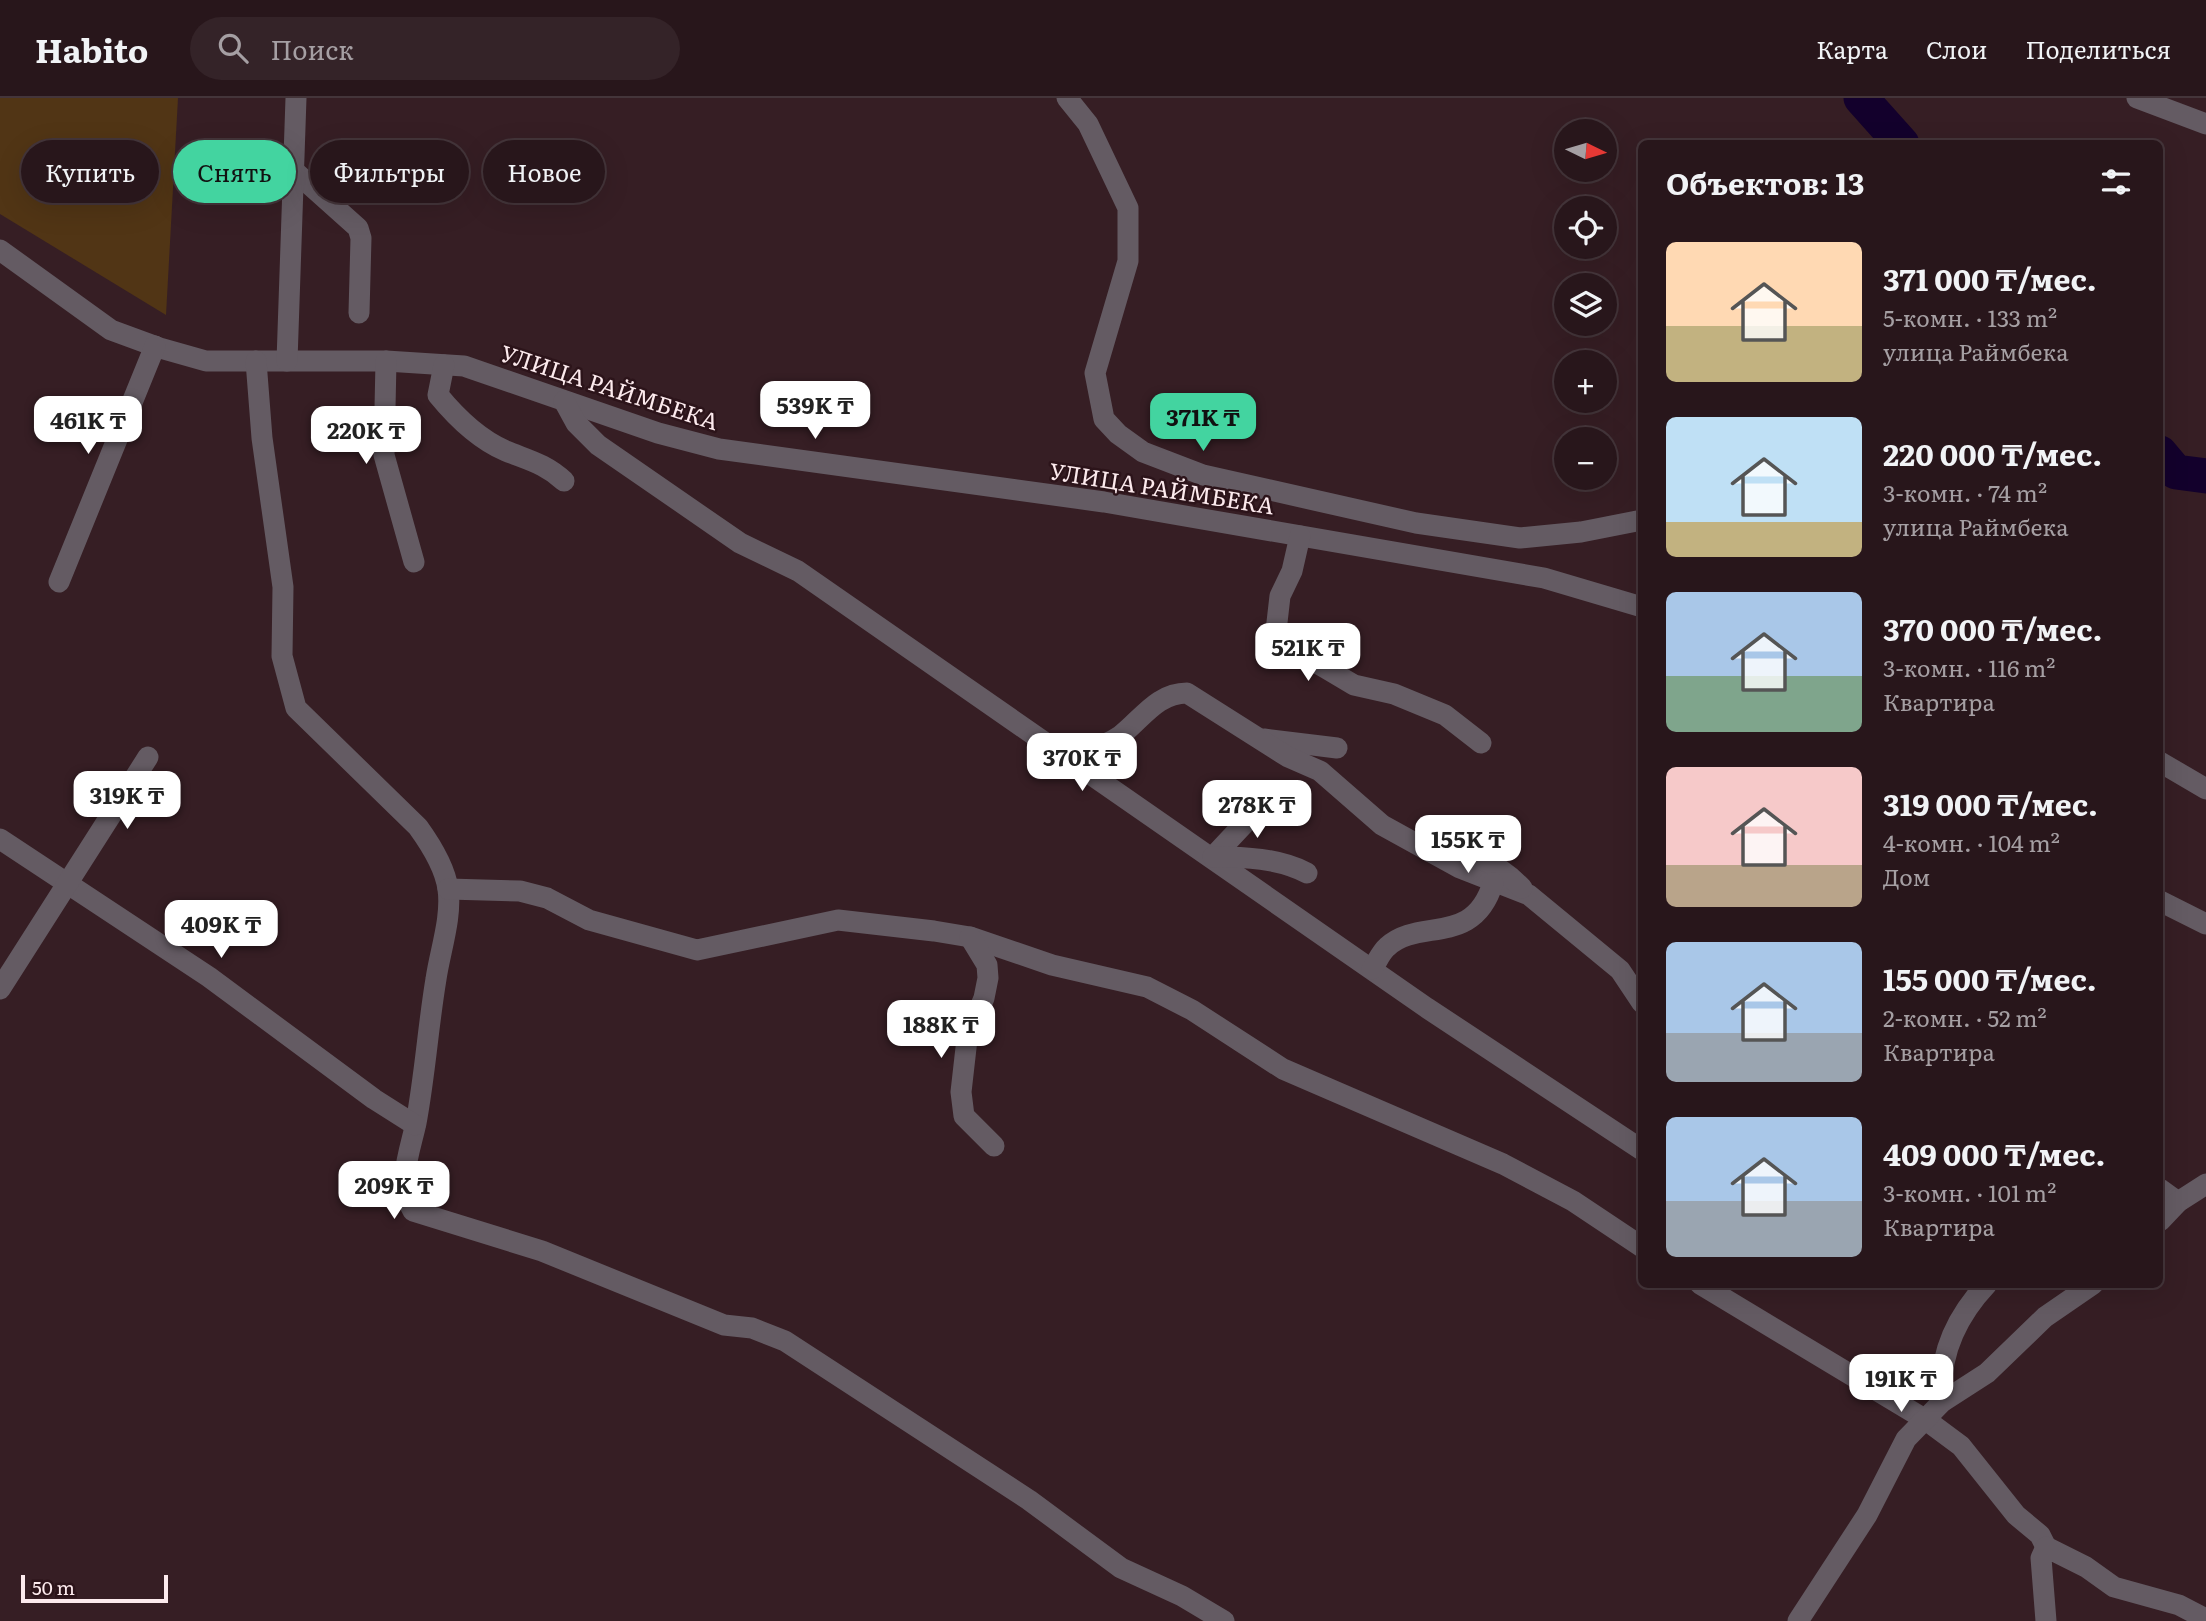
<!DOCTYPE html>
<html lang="ru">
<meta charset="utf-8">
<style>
:root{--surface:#28161b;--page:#342328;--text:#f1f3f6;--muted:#a59fa3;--line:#44353a;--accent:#43d4a0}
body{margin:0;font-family:Literata,serif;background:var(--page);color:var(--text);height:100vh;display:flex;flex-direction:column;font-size:26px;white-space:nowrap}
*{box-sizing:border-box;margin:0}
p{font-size:23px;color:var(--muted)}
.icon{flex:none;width:38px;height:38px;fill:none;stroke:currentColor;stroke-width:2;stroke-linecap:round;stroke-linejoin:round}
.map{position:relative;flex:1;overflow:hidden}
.details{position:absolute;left:1638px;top:42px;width:525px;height:1148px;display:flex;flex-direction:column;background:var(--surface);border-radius:10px;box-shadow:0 7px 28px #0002,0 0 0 2px var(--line)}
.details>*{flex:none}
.guide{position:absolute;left:21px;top:42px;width:665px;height:63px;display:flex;gap:14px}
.needle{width:46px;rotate:95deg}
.fabs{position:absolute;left:1554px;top:21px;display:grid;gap:14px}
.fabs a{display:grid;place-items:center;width:63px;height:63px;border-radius:50%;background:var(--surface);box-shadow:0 7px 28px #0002,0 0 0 2px var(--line);font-size:35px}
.scale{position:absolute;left:21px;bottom:18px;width:147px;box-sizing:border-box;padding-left:7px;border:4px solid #fceaed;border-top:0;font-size:19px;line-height:24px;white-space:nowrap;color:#fceaed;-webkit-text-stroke:5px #2c141a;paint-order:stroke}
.price{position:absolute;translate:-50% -60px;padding:0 16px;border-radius:14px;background:#fff;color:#222;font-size:23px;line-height:46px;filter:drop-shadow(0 2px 4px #0008)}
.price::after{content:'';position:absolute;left:50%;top:42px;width:21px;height:16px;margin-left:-10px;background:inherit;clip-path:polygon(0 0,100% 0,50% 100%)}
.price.on{background:var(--accent);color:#111}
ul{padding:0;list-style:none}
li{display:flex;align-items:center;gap:21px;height:175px;padding:0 28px}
li span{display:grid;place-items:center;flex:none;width:196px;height:140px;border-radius:10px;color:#555}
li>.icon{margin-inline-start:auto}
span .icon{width:84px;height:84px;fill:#fffc;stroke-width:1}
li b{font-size:30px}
h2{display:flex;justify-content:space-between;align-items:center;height:84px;padding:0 28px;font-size:30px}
.tag{padding:0 24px;border-radius:32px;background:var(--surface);box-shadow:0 7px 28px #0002,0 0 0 2px var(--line);font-size:24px;line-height:63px}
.tag.on{background:var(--accent);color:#111}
header{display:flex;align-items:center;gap:42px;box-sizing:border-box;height:98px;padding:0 35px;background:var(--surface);border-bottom:2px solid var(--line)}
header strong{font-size:33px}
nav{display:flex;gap:38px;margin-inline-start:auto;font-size:24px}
.search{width:490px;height:63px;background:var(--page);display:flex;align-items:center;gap:18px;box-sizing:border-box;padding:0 24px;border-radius:38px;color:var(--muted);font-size:26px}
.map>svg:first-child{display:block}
.park{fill:#513515}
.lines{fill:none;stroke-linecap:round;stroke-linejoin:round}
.river{stroke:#13002c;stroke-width:35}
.minor{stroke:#645b63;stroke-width:21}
.labels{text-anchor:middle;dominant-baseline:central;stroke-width:5;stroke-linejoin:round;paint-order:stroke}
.street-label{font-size:23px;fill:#fceaed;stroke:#2c141a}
</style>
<header>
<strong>Habito</strong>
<div class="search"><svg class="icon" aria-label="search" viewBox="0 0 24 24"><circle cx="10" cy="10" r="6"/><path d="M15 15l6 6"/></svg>Поиск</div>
<nav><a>Карта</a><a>Слои</a><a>Поделиться</a></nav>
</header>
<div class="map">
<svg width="2206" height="1523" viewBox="0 0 2206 1523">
<rect width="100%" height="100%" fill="#361e24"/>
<path class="park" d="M 0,0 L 178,0 L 166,217 L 0,116 Z"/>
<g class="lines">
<g class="river">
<path d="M 1861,0 L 1902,46"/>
<path d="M 2160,355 L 2176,374 L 2206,378"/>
</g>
<g class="minor">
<path d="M 1067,0 L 1088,26 L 1128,110 L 1128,163 L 1095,275 L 1104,321 L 1118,336 L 1143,354 L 1203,377 L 1416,425 L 1520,440 L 1581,434 L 1642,422"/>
<path d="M 2137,0 L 2206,26"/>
<path d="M 292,71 L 358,130 L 361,140 L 359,215"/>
<path d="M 0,152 L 111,232 L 160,250 L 206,263 L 386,263 L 464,268 L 658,335 L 719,351 L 1104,404 L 1544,480 L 1642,509"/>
<path d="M 256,263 L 262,340 L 283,489 L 282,558 L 296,610 L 418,729 C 431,747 445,769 448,791 C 452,820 440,853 436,881 C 428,929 425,977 416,1025 C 410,1053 396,1086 413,1113 L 542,1153 L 724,1227 L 752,1230 L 785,1243 L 1029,1402 L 1121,1470 L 1182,1498 L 1224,1523"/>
<path d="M 287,263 L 296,0"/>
<path d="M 386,263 L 384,357 L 414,464"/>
<path d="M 444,267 L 438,297 C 456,319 480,342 506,353 C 528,362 546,366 564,383"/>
<path d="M 564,303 L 576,325 L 598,347 L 740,445 L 798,473 L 1427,910 L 1642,1052"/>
<path d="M 1300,438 L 1292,473 L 1280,498 L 1276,533 L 1294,552 L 1327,571 L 1354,587 L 1394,596 L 1445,617 L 1481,645"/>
<path d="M 59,484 L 155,248"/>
<path d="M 1264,641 L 1337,650"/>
<path d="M 1064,656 C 1085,653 1102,650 1120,638 C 1142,621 1157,595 1187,595 L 1288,659 L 1320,673 L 1382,727 L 1460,770 L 1529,797 L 1620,872 L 1642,905"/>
<path d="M 2160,664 L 2206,691"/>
<path d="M 0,741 L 209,879 L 374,1001 L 415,1027"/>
<path d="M 1430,746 C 1466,751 1497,764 1522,790"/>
<path d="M 1213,759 L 1258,711 L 1289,701"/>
<path d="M 1213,759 C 1244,759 1279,760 1307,775"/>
<path d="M 448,791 L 520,793 L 547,800 L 589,822 L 697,852 L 838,822 L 934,833 L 970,839 L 1052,867 L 1147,889 L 1192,912 L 1283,971 L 1503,1066 L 1573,1103 L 1642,1149"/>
<path d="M 2160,803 L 2206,826"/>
<path d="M 970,839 L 987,867 L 988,880 L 984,900 L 967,941 L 961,994 L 964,1018 L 994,1048"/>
<path d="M 1372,871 C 1377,864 1381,854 1387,849 C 1419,819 1473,850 1493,785"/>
<path d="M 0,891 L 148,659"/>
<path d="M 2160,1091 L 2178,1104"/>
<path d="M 2160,1123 L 2178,1104 L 2206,1086"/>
<path d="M 1700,1186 L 1926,1322 L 1961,1348 L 2016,1417 L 2040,1437 L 2046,1449"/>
<path d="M 1942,1304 C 1938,1258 1955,1220 1987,1186"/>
<path d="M 1798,1523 L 1867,1417 L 1906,1341 L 1942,1304 L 1987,1275 L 2045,1219 L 2093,1186"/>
<path d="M 2046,1523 L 2041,1460 L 2046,1449 L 2086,1469 L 2114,1489 L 2179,1507 L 2206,1521"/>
</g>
</g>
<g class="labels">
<g class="street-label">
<text transform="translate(610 288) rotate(18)">УЛИЦА РАЙМБЕКА</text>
<text transform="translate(1162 389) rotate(9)">УЛИЦА РАЙМБЕКА</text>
</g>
</g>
</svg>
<div class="fabs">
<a><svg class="needle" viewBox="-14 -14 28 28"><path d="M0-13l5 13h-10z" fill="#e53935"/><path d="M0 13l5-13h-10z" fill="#a59fa3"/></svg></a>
<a><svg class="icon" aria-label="locate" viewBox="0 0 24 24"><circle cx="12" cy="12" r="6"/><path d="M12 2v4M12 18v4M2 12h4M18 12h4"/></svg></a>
<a><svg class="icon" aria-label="layers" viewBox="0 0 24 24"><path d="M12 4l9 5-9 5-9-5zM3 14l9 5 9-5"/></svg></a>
<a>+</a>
<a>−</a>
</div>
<div class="scale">50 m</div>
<b class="price" style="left:815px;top:343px">539K ₸</b>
<b class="price on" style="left:1203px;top:355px">371K ₸</b>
<b class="price" style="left:88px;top:358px">461K ₸</b>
<b class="price" style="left:366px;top:368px">220K ₸</b>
<b class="price" style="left:1308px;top:585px">521K ₸</b>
<b class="price" style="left:1082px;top:695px">370K ₸</b>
<b class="price" style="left:127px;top:733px">319K ₸</b>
<b class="price" style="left:1257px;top:742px">278K ₸</b>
<b class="price" style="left:1468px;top:777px">155K ₸</b>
<b class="price" style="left:221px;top:862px">409K ₸</b>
<b class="price" style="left:941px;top:962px">188K ₸</b>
<b class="price" style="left:394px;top:1123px">209K ₸</b>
<b class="price" style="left:1901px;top:1316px">191K ₸</b>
<div class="guide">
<a class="tag">Купить</a>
<a class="tag on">Снять</a>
<a class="tag">Фильтры</a>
<a class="tag">Новое</a>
</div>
<section class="details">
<h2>Объектов: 13<svg class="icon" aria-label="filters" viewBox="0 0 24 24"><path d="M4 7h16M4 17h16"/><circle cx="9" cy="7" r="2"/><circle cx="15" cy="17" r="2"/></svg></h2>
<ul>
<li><span style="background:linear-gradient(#ffd9b3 60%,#c2b280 0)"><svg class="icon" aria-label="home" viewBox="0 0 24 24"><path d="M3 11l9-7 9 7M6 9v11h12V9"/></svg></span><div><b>371 000 ₸/мес.</b><p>5-комн. · 133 m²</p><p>улица Раймбека</p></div></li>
<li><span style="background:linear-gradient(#bfe0f5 75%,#c2b280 0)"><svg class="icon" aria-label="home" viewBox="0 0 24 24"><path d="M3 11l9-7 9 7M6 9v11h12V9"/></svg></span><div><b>220 000 ₸/мес.</b><p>3-комн. · 74 m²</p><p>улица Раймбека</p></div></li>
<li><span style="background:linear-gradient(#a9c7e8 60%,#7fa58c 0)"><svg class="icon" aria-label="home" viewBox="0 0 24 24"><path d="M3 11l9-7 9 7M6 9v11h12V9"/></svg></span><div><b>370 000 ₸/мес.</b><p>3-комн. · 116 m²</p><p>Квартира</p></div></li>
<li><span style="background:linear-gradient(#f6c9c9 70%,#b9a48a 0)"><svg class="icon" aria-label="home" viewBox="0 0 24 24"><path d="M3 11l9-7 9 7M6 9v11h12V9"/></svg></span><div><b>319 000 ₸/мес.</b><p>4-комн. · 104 m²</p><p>Дом</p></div></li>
<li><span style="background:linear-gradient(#a9c7e8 65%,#9aa5b1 0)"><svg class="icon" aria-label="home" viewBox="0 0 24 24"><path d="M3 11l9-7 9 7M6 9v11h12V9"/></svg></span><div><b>155 000 ₸/мес.</b><p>2-комн. · 52 m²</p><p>Квартира</p></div></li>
<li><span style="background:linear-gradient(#a9c7e8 60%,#9aa5b1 0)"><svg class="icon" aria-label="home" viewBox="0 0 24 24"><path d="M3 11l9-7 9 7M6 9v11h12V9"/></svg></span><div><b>409 000 ₸/мес.</b><p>3-комн. · 101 m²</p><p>Квартира</p></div></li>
</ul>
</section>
</div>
